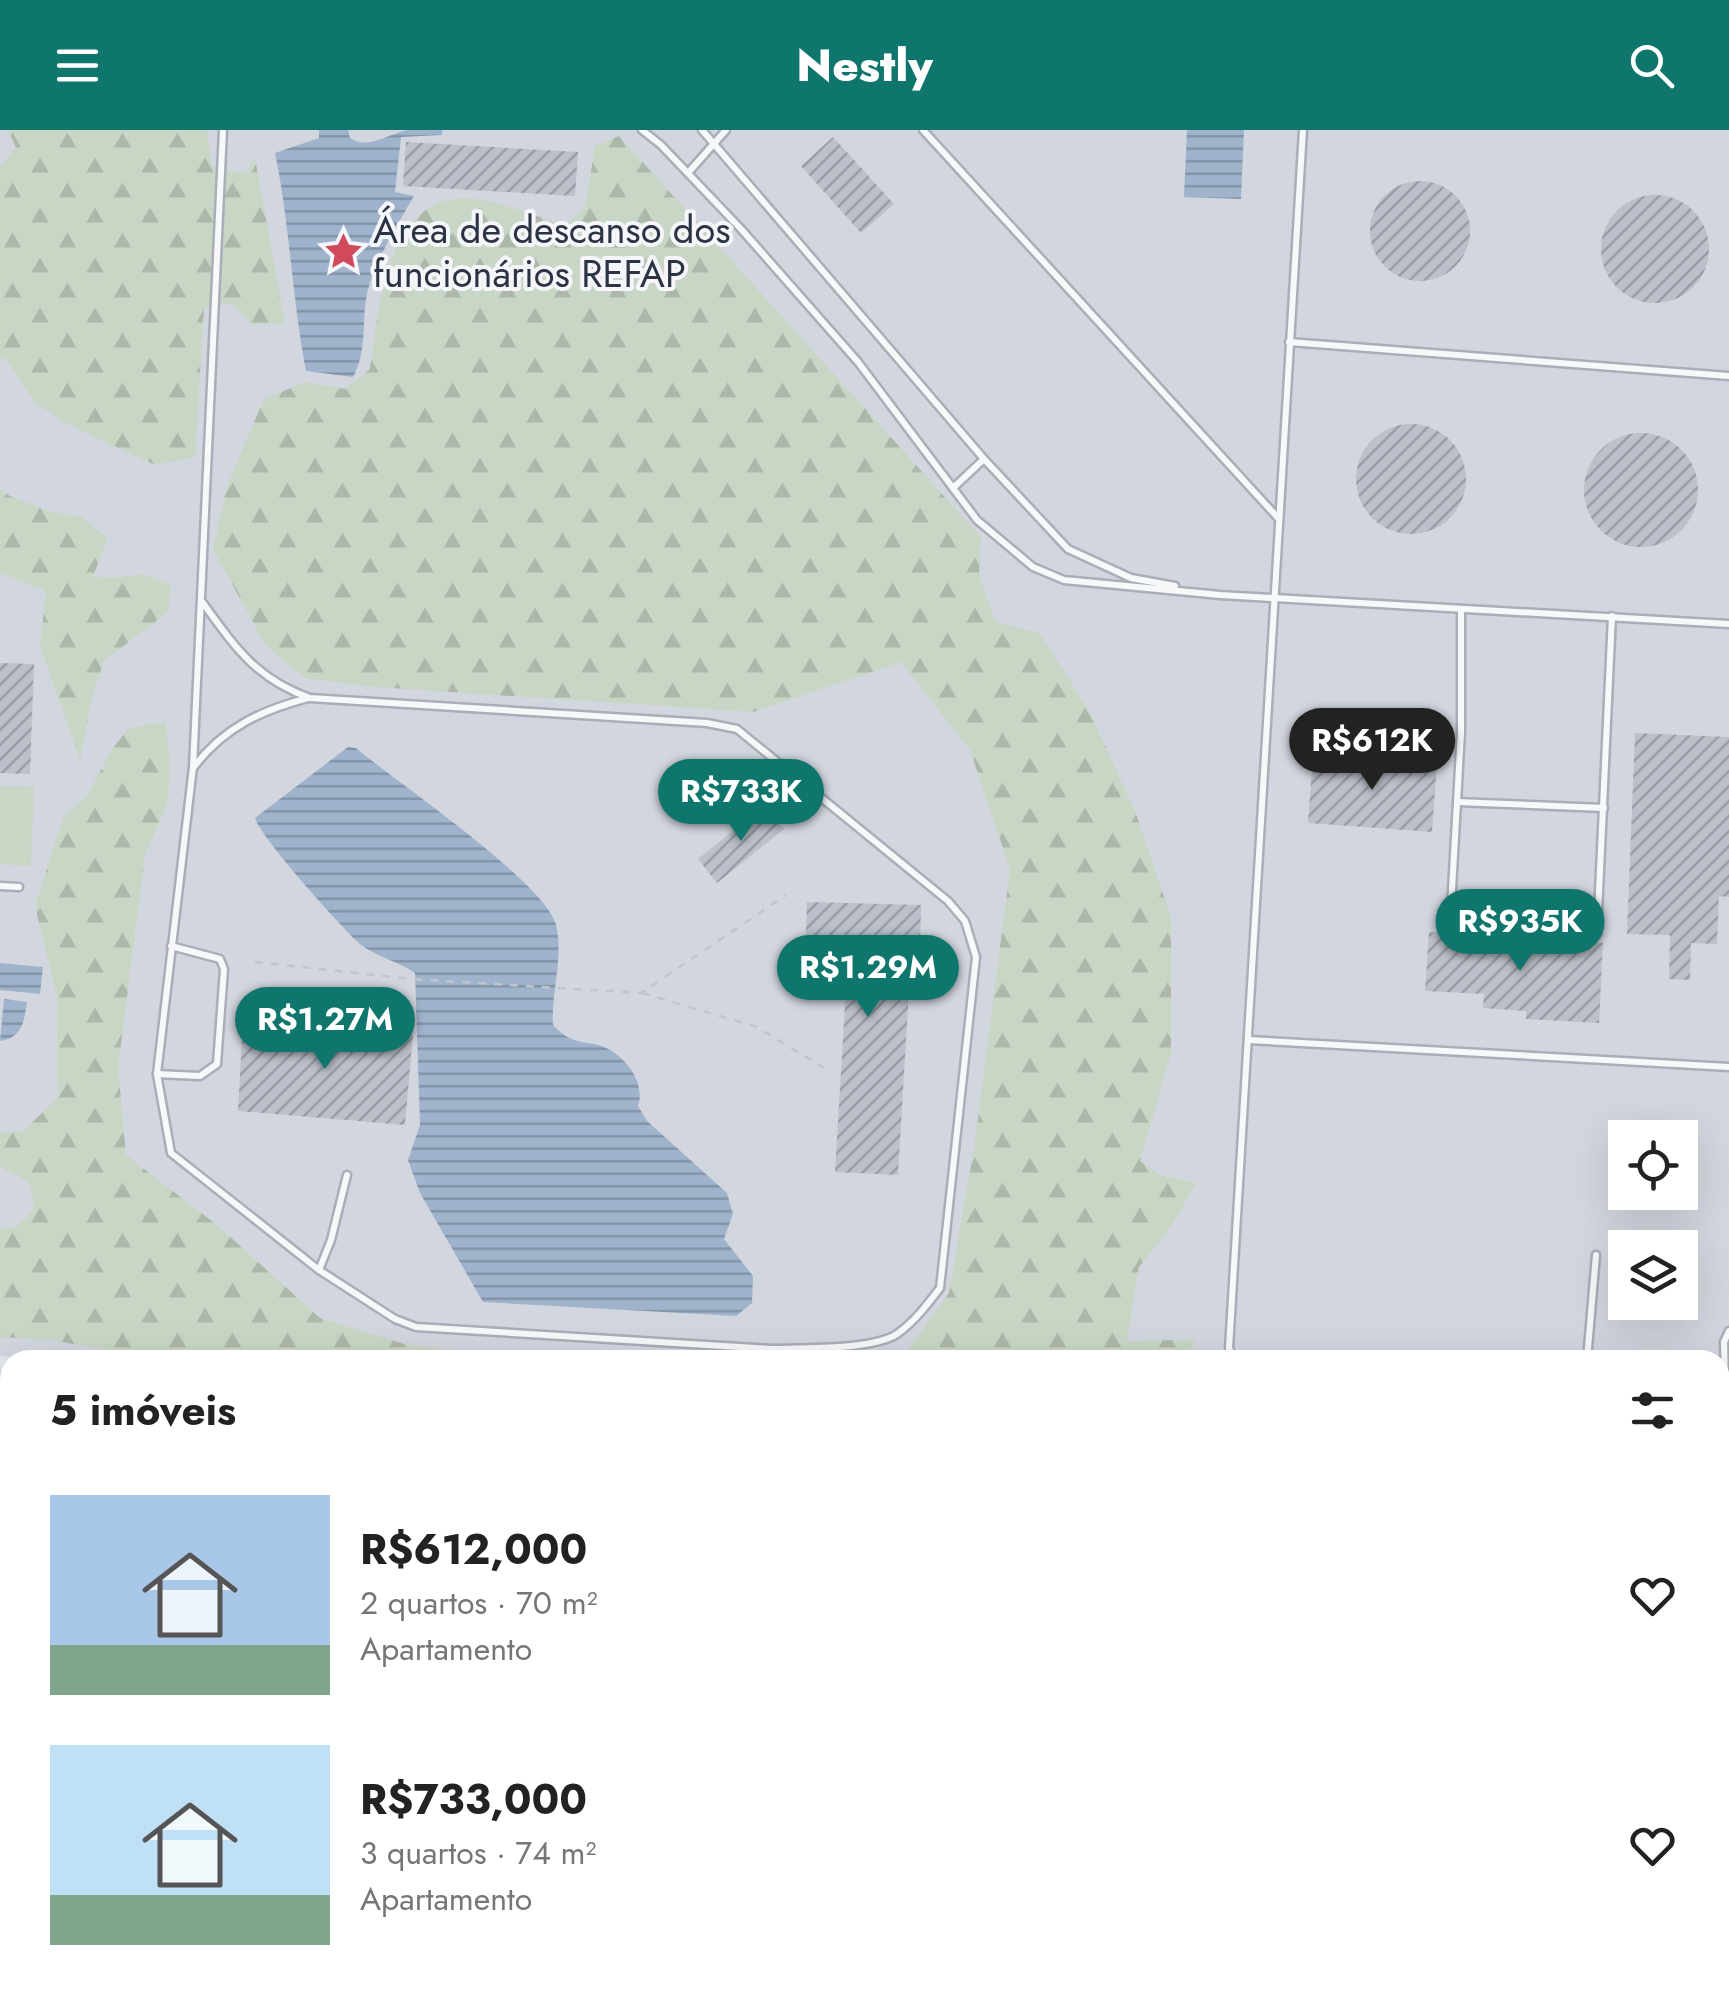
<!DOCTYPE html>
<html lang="pt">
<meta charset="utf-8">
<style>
:root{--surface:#fff;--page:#f2f2f2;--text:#222;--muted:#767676;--accent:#0f766e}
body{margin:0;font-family:Jost,sans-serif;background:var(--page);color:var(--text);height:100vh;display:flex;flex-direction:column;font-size:38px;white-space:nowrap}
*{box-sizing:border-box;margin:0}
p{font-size:32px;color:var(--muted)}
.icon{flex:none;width:55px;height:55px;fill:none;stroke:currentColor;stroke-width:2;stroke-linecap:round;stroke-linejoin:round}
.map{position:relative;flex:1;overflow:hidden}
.details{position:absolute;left:0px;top:1220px;width:1730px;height:642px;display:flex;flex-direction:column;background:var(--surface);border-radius:30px 30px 0 0;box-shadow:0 10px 40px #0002}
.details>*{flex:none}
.buttons{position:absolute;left:1608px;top:990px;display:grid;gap:20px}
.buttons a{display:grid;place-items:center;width:90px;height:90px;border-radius:0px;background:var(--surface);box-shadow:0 10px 40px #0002;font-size:50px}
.price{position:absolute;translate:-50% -85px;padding:0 22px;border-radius:35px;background:var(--accent);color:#fff;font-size:32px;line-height:65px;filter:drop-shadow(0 2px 5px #0008)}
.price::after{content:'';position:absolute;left:50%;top:60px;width:30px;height:22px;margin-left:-15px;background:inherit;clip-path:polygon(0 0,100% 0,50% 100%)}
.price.active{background:#222;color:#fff}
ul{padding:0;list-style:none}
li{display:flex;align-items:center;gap:30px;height:250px;padding:0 50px}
li span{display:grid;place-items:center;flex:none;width:280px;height:200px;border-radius:0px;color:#555}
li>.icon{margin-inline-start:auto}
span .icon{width:120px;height:120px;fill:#fffc;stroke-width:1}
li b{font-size:42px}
h2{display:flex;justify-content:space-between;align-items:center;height:120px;padding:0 50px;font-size:42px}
header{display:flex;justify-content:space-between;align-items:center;height:130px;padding:0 50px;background:var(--accent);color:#fff;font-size:45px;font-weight:800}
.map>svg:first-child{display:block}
.built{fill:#d2d6de;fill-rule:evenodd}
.forest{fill:url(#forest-firs)}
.garden{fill:#c9d6c5}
.water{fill:url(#water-rules)}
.building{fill:url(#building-hatch)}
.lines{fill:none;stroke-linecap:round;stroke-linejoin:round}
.lane-casing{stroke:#a9aeb7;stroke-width:11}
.secondary-casing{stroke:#a9aeb7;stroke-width:25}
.path{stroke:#c2c5cb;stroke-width:2.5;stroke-dasharray:8 8;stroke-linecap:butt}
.lane{stroke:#f7f8fa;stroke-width:6}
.secondary{stroke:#fff;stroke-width:20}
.labels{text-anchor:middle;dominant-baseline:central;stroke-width:8;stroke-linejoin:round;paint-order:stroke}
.poi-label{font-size:38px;fill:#2b3445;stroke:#f4f6f9;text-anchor:start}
</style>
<header><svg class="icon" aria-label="menu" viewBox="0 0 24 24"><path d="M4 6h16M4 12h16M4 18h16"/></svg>Nestly<svg class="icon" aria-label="search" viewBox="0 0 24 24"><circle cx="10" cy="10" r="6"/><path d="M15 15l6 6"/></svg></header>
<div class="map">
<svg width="1729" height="1862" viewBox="0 0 1729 1862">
<defs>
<pattern id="forest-firs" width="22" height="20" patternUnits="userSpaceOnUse" patternTransform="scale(2.5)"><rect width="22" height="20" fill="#c9d6c5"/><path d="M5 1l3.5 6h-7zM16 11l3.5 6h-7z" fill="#adb8ab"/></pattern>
<pattern id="water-rules" width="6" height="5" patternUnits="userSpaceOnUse" patternTransform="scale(2.5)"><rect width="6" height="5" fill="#9fb4cc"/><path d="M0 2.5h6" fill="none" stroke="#8293a7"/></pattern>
<pattern id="building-hatch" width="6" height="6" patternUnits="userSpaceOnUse" patternTransform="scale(2.5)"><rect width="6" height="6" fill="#bbc0ca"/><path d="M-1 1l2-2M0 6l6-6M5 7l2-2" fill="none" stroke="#989da6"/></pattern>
</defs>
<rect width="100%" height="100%" fill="#e4e7ec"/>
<g class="built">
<path d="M 0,0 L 1729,0 L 1729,1333 L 1720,1332 L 1720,1230 L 67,1230 L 0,1226 ZM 1625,1008 L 1680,1008 L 1680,1062 L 1625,1062 ZM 1625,1118 L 1680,1118 L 1680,1172 L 1625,1172 Z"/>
<rect x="0" y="1241" width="10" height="433"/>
</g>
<g class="forest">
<path d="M 8,0 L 207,0 L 212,37 L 245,44 L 255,28 L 285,194 L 252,194 L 232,173 L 204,178 L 195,327 L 155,335 L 71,296 L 34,272 L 6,229 L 0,228 L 0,37 L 16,17 Z"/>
<path d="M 619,6 L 981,407 L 979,446 L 996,492 L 1039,503 L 1088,579 L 1108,622 L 1135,681 L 1171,787 L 1171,923 L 1140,1031 L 1160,1045 L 1196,1053 L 1169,1100 L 1139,1137 L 1127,1212 L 1194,1209 L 1189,1230 L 851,1230 L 905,1224 L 949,1163 L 975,1012 L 1010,739 L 970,620 L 901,532 L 753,582 L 375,557 L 305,548 L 266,516 L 213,419 L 227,356 L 264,269 L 306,252 L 345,259 L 370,239 C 379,179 387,57 476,69 C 506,74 536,87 565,95 L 585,79 L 595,16 Z"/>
<path d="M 0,359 L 10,366 L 45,380 L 83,388 L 108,409 L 93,446 L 109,448 L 144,444 L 171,455 L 168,482 L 104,531 L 92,568 L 80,630 L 40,516 L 46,461 L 0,443 Z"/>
<path d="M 165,592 L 170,631 L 168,671 L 145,726 L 118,937 L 126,1025 L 217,1095 L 320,1188 L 404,1214 L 511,1227 L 582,1230 L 212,1230 L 149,1227 L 50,1210 L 0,1207 L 0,1100 L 17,1096 L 34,1080 L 30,1052 L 0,1037 L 0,1002 L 23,1001 L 58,968 L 57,866 L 35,776 L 63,688 L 88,664 L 113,618 L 129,598 Z"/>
</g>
<path class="garden" d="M 0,656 L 34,657 L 31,736 L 0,734 Z"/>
<g class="water">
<path d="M 319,0 L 348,0 L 350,8 C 369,20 388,4 407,0 C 418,0 431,0 442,0 L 442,5 L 401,7 L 395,62 L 414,66 C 398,93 380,123 370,153 C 359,184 370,217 353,247 L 306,241 C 292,169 290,95 275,23 L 319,8 Z"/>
<path d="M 1187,0 L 1244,0 L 1241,69 L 1184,67 Z"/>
<path d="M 348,617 L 356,618 C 396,652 546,753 556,795 C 564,826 551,863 553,895 C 576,920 590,907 612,921 C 630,933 645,955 638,976 L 647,991 L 727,1063 L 733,1084 L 724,1109 L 753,1146 L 752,1173 L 736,1186 L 483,1172 L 420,1063 L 408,1030 L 420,995 L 415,843 C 398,831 376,827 360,814 C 342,798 260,707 255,688 Z"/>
<path d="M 0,833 L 43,837 L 40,864 L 0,860 Z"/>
<path d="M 4,869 L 27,872 C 24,892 22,908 0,911 Z"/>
</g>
<g class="building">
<path d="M 833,7 L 894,74 L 861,103 L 801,36 Z"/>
<path d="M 406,12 L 578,22 L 575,66 L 403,56 Z"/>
<circle cx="1420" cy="101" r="50"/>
<circle cx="1655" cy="119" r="54"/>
<circle cx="1411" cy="349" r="55"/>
<circle cx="1641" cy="360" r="57"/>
<path d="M 0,533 L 34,534 L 30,644 L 0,643 Z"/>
<path d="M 1635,603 L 1729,607 L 1729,767 L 1719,766 L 1717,814 L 1691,813 L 1690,850 L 1669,849 L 1670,805 L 1627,804 Z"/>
<path d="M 1313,624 L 1437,633 L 1432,702 L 1308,693 Z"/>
<path d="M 764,676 L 784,699 L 717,753 L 698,729 Z"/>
<path d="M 807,772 L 921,775 L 919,860 L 909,860 L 898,1045 L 835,1042 L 846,858 L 804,857 Z"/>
<path d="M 1429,802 L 1603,813 L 1599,893 L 1526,889 L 1526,881 L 1483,878 L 1484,864 L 1425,861 Z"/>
<path d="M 243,890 L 413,904 L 405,995 L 238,981 Z"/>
</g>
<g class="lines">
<defs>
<g id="lane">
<path d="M 642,0 L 661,15 L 741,99 L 858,232 L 977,390 L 1033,437 L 1064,450 L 1220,465 L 1729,494"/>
<path d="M 702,0 L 984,329 L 1068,419 L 1131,448 L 1175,456"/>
<path d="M 923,0 L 1279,389"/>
<path d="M 688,43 L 726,0"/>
<path d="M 1289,212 L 1729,246"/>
<path d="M 953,358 L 984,329"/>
<path d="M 203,473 C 235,517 256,549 310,568 L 707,593 L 737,599 L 948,771 L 965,791 L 976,827 L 940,1158 C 927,1175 915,1191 897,1204 C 873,1220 802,1218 772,1219 L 416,1197 L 395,1189 L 319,1140 L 171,1023 L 157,944 L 193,637 L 223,0"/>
<path d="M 1461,480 L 1461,602 L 1450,795 L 1597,804 L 1612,486"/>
<path d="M 194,637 C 223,598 262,580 308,568"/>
<path d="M 1457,672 L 1604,678"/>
<path d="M 0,756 L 19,757"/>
<path d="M 1249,910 L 1729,937"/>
<path d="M 157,944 L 200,946 L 217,934 L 224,839 L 220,829 L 171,816"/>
<path d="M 319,1140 L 331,1110 L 347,1045"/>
<path d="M 1296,1230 L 1233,1227 L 1229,1218 L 1303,0"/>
<path d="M 1587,1230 L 1596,1125"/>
<path d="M 1725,1251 L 1724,1212 L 1729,1201"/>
<path d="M 0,1560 L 10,1487"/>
<path d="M 0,1836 L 7,1836"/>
<path d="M 1452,1852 L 1453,1862"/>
<path d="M 154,1862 L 155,1852"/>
<path d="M 297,1862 L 297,1852"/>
<path d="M 967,1862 L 968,1852"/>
<path d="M 1265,1862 L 1265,1852"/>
<path d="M 1487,1862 L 1489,1852"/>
<path d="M 1630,1862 L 1630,1852"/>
</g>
<g id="secondary">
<path d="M 0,1687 L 10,1688"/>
<path d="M 0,1720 L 10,1721"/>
<path d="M 1720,1796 L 1729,1797"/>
<path d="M 1720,1820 L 1729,1821"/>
</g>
</defs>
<use href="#lane" class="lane-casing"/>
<use href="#secondary" class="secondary-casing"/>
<g class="path">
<path d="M 255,832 L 411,849 L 641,863 L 786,765"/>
<path d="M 642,863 L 757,897 L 824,938"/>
</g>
<use href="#lane" class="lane"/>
<use href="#secondary" class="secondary"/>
</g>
<defs>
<symbol id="sight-bare" viewBox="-9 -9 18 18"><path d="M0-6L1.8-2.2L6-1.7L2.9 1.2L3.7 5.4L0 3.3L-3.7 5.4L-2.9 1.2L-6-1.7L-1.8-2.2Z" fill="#d1495b" stroke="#f4f6f9" stroke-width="2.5" paint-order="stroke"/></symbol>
</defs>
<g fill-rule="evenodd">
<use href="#sight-bare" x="316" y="94" width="55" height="55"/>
</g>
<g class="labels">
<g class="poi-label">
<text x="373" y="99">Área de descanso dos<tspan x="373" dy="44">funcionários REFAP</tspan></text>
</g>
</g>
</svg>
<div class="buttons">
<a><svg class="icon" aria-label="locate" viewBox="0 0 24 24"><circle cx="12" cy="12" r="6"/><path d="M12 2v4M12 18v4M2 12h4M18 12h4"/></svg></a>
<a><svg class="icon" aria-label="layers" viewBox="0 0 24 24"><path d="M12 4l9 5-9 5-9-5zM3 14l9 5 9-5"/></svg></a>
</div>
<b class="price active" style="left:1372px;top:663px">R$612K</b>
<b class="price" style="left:741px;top:714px">R$733K</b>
<b class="price" style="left:1520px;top:844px">R$935K</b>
<b class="price" style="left:868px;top:890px">R$1.29M</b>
<b class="price" style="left:325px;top:942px">R$1.27M</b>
<section class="details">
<h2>5 imóveis<svg class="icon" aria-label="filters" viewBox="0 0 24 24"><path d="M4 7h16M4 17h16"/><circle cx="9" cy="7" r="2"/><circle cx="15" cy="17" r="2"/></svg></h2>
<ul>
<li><span style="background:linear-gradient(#a9c7e8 75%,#7fa58c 0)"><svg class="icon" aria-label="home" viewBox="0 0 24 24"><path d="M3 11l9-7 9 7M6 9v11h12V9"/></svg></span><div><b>R$612,000</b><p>2 quartos · 70 m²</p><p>Apartamento</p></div><svg class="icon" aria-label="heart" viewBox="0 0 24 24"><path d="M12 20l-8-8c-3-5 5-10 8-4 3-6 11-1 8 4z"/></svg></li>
<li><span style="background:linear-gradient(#bfe0f5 75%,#7fa58c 0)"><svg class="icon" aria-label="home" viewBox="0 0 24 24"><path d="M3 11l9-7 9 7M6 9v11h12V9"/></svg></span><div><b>R$733,000</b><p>3 quartos · 74 m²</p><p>Apartamento</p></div><svg class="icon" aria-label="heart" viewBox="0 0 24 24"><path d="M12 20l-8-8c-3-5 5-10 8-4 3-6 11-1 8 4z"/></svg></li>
</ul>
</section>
</div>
